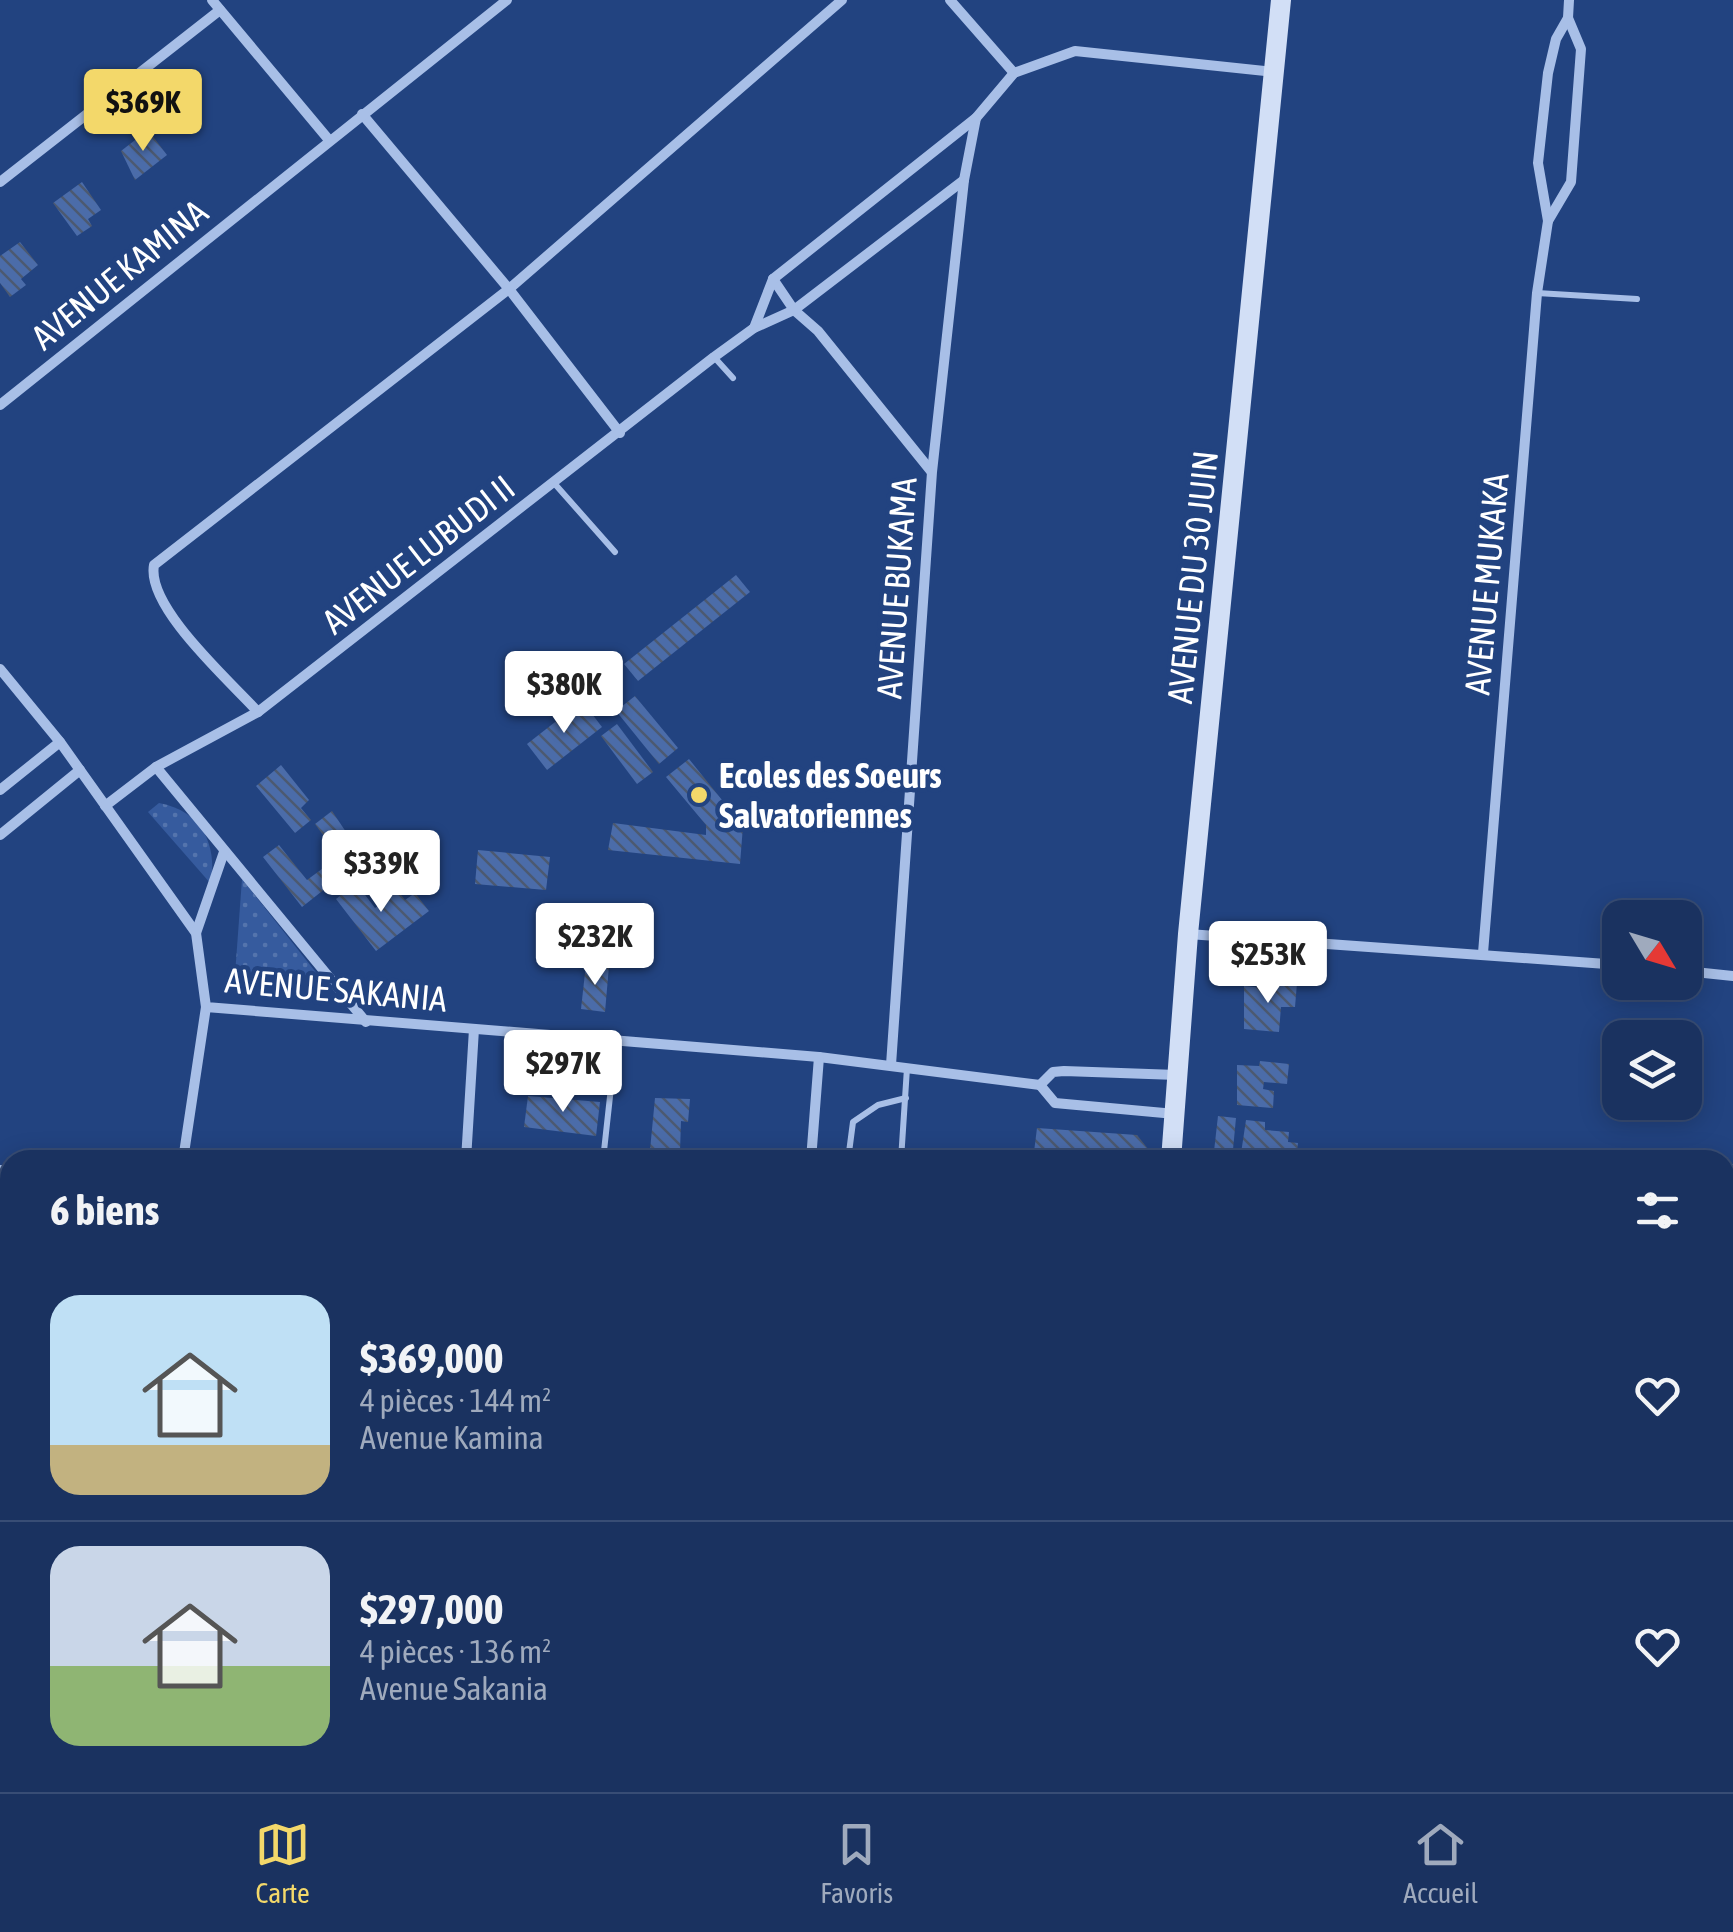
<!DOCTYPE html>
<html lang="fr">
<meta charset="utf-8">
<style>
:root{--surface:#1a3260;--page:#273e69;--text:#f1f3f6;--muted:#9faabd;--line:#384d75;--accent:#f3d86a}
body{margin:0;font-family:"Asap Condensed",sans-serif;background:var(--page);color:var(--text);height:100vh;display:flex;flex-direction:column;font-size:38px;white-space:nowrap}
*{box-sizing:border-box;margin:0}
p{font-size:32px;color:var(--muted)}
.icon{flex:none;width:55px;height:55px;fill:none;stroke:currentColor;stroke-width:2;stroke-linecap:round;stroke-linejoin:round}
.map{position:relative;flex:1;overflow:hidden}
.sheet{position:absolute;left:0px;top:1150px;width:1735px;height:642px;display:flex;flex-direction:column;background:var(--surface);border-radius:30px 30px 0 0;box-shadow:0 5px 25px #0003,0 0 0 2px var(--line)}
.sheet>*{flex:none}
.needle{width:65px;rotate:128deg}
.tools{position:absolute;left:1602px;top:900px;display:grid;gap:20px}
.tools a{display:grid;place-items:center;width:100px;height:100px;border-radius:20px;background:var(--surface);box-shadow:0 5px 25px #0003,0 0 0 2px var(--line);font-size:50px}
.price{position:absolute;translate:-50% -85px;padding:0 22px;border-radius:10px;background:#fff;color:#222;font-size:32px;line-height:65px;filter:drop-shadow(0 2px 5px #0008)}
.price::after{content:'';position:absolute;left:50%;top:60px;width:30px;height:22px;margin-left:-15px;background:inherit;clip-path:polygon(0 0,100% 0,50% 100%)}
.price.on{background:var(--accent);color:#111}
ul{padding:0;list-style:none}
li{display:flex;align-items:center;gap:30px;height:250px;padding:0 50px}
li+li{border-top:2px solid var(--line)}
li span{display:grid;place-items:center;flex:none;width:280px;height:200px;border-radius:30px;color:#555}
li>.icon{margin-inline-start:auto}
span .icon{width:120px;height:120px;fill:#fffc;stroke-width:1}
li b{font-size:42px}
h2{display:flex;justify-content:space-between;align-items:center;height:120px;padding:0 50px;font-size:42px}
.dock{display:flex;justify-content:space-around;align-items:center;height:140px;border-top:2px solid var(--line);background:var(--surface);font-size:28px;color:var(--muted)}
.dock a{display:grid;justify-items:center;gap:5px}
.dock .on{color:var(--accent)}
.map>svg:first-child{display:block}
.grass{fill:url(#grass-dots)}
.building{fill:url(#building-back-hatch)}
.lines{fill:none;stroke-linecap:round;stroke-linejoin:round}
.lane{stroke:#a8bfe7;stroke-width:6}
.street{stroke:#a8bfe7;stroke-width:10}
.secondary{stroke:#d2dff6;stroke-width:20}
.poi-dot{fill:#f3d86a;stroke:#224380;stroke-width:4}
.labels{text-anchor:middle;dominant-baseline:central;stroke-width:9;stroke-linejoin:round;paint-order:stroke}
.street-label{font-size:35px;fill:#fff;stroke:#224380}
.poi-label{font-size:35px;font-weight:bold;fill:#fff;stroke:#224380;text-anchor:start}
</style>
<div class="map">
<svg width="1733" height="1792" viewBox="0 0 1733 1792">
<defs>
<pattern id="grass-dots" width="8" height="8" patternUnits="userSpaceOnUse" patternTransform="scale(2.5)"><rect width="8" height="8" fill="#365b9e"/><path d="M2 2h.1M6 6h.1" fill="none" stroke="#5474ad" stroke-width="1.8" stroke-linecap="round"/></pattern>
<pattern id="building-back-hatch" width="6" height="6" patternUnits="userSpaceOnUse" patternTransform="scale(2.5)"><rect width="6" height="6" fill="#4b6ca9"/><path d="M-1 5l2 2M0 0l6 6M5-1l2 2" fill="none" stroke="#4c5971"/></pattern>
</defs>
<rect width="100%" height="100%" fill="#224380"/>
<g class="grass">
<path d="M 159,803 C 202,811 217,844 211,884 L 148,812 Z"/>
<path d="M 242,879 L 326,985 L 235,975 Z"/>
</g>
<g class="building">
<path d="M 148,130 L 167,155 L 135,180 L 121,151 Z"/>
<path d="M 82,182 L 101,210 L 88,219 L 92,226 L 77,236 L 53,203 Z"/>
<path d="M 20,242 L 38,265 L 21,279 L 26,285 L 10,297 L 0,283 L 0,256 Z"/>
<path d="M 736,575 L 750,592 L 638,681 L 624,664 Z"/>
<path d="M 635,696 L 678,748 L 659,764 L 616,711 Z"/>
<path d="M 582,701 L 602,727 L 547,770 L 527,744 Z"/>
<path d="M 617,724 L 653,772 L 637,784 L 601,736 Z"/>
<path d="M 689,759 L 743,826 L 740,864 L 608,850 L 613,823 L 706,835 L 706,825 L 666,777 Z"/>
<path d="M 281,765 L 309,800 L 301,808 L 311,820 L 295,833 L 256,786 Z"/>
<path d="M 332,811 L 350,838 L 334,850 L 315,824 Z"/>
<path d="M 354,840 L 366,855 L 342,874 L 330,858 Z"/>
<path d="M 279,845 L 307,880 L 330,863 L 340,877 L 302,907 L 263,857 Z"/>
<path d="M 478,850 L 550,857 L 546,890 L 475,884 Z"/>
<path d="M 356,883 L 375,908 L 398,891 L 405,900 L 415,893 L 429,911 L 376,951 L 336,899 Z"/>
<path d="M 586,964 L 609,966 L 605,1012 L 581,1009 Z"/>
<path d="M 1274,981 L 1297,983 L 1295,1007 L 1281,1007 L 1279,1032 L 1244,1029 L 1244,986 L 1273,989 Z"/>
<path d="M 1260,1061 L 1289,1064 L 1287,1084 L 1264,1082 L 1263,1089 L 1274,1091 L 1273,1108 L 1237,1105 L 1237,1065 L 1259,1066 Z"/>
<path d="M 528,1096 L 600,1102 L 596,1136 L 524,1127 Z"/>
<path d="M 655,1098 L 690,1099 L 688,1122 L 681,1121 L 680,1152 L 650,1150 Z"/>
<path d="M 1218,1116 L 1236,1118 L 1232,1160 L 1213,1160 Z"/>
<path d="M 1246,1120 L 1265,1122 L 1265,1130 L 1289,1132 L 1288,1142 L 1298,1143 L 1296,1160 L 1240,1160 Z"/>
<path d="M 1037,1128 L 1137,1135 L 1152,1154 L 1151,1160 L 1034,1152 Z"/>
<path d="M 446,1782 L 475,1782 L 474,1792 L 445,1792 Z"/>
<path d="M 554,1782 L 584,1782 L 584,1792 L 553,1792 Z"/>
<path d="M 606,1782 L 638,1782 L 637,1792 L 605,1792 Z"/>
<path d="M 715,1782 L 741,1782 L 740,1792 L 714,1792 Z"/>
<path d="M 765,1782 L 796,1785 L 795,1792 L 764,1792 Z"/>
<path d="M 1050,1782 L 1100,1782 L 1100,1788 Z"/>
<path d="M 1544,1782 L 1580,1782 L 1587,1792 L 1533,1792 Z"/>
<path d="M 1621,1782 L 1646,1782 L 1643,1792 L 1619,1792 Z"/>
</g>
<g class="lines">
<g class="lane">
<path d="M 1537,293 L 1637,299"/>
<path d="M 714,357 L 733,378"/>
<path d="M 554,483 L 615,552"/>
<path d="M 603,1160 L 616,1042"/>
<path d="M 848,1160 L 853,1122 L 878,1105 L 906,1098"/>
<path d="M 901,1160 L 907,1068"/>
<path d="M 1725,1315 L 1733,1307"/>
<path d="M 1725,1700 L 1733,1704"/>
<path d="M 1521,1792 L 1535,1782"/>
</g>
<g class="street">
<path d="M 212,0 L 329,140"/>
<path d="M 950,0 L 1014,73"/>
<path d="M 362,114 L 509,289 L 620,433"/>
<path d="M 0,182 L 220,10"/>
<path d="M 1548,221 L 1571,182 L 1581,49 L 1568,18"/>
<path d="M 773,279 L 976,118 L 1014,73 L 1075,51 L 1275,72"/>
<path d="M 773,279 L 794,310 L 818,331 L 931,471"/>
<path d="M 754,328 L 773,279"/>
<path d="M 0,405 L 507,0"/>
<path d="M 0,669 L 60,742 L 196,933 L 206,1007 L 819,1057 L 1040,1085"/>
<path d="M 258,712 C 230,681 146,607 154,565 L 509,289 L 842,0"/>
<path d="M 156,767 L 366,1022"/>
<path d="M 0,790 L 60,742"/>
<path d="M 105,806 L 156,767 L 258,712 L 714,357 L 754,328 L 794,310 L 964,180"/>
<path d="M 0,835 L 80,770"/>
<path d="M 196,933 L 224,852"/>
<path d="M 1188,934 L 1620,965"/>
<path d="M 1483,953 L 1537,293 L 1548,221 L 1538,163 L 1548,73 L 1556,39 L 1568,18 L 1569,0"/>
<path d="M 1685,971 L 1733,976"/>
<path d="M 891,1065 L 932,472 L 964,180 L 976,118"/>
<path d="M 1040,1085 L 1055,1103 L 1175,1114"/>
<path d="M 1040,1085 L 1053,1072 L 1064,1071 L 1177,1075"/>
<path d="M 183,1160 L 206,1007"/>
<path d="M 466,1160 L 474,1029"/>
<path d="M 811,1160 L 819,1057"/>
<path d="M 0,1170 L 10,1171"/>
<path d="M 1725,1177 L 1733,1169"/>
<path d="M 0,1447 L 10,1448"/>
<path d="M 1725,1647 L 1733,1630"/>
<path d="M 0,1682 L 10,1683"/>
<path d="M 943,1782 L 1041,1792"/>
<path d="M 1475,1782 L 1480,1792"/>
<path d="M 134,1792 L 134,1782"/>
<path d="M 830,1792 L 831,1782"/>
<path d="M 1664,1792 L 1668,1782"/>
</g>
<g class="secondary">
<path d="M 1171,1160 L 1188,934 L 1281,0"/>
<path d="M 1124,1792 L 1124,1782"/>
</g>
</g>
<circle class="poi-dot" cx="699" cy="795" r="10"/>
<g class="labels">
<g class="street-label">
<text transform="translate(119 274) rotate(-39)">AVENUE KAMINA</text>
<text transform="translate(418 554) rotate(-38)">AVENUE LUBUDI II</text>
<text transform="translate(1192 577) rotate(-84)">AVENUE DU 30 JUIN</text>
<text transform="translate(1486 584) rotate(-85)">AVENUE MUKAKA</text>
<text transform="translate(896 588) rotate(-86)">AVENUE BUKAMA</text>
<text transform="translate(336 989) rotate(5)">AVENUE SAKANIA</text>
</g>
<g class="poi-label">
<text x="719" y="775">Ecoles des Soeurs<tspan x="719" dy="40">Salvatoriennes</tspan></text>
</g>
</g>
</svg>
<div class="tools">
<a><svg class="needle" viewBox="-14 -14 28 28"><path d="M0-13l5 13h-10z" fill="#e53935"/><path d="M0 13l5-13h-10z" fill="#9faabd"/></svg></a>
<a><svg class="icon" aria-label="layers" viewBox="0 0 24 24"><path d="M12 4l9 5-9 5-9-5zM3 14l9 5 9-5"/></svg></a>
</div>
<b class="price on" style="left:143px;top:154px">$369K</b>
<b class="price" style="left:564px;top:736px">$380K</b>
<b class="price" style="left:381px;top:915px">$339K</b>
<b class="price" style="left:595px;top:988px">$232K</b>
<b class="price" style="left:1268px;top:1006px">$253K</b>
<b class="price" style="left:563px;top:1115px">$297K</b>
<section class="sheet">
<h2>6 biens<svg class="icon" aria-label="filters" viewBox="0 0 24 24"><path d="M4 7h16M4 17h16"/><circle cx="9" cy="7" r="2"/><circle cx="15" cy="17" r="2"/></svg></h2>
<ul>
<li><span style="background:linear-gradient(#bfe0f5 75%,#c2b280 0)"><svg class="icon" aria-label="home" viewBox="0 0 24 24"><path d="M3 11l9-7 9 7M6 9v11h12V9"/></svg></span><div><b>$369,000</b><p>4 pièces · 144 m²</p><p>Avenue Kamina</p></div><svg class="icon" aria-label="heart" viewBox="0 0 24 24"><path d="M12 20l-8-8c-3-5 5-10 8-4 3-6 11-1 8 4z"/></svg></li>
<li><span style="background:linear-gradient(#c9d6e8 60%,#8fb573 0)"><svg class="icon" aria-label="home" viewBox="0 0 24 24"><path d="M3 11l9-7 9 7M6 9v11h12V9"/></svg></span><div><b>$297,000</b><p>4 pièces · 136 m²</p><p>Avenue Sakania</p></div><svg class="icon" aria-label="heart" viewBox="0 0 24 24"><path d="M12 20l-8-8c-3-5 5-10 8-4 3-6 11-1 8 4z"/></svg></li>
</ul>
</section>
</div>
<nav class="dock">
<a class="on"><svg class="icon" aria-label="map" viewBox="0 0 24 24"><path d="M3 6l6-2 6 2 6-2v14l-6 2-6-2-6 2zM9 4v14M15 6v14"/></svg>Carte</a>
<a><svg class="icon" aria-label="saved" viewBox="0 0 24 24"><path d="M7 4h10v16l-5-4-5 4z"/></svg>Favoris</a>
<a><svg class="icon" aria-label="home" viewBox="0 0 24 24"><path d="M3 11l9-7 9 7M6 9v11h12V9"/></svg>Accueil</a>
</nav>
